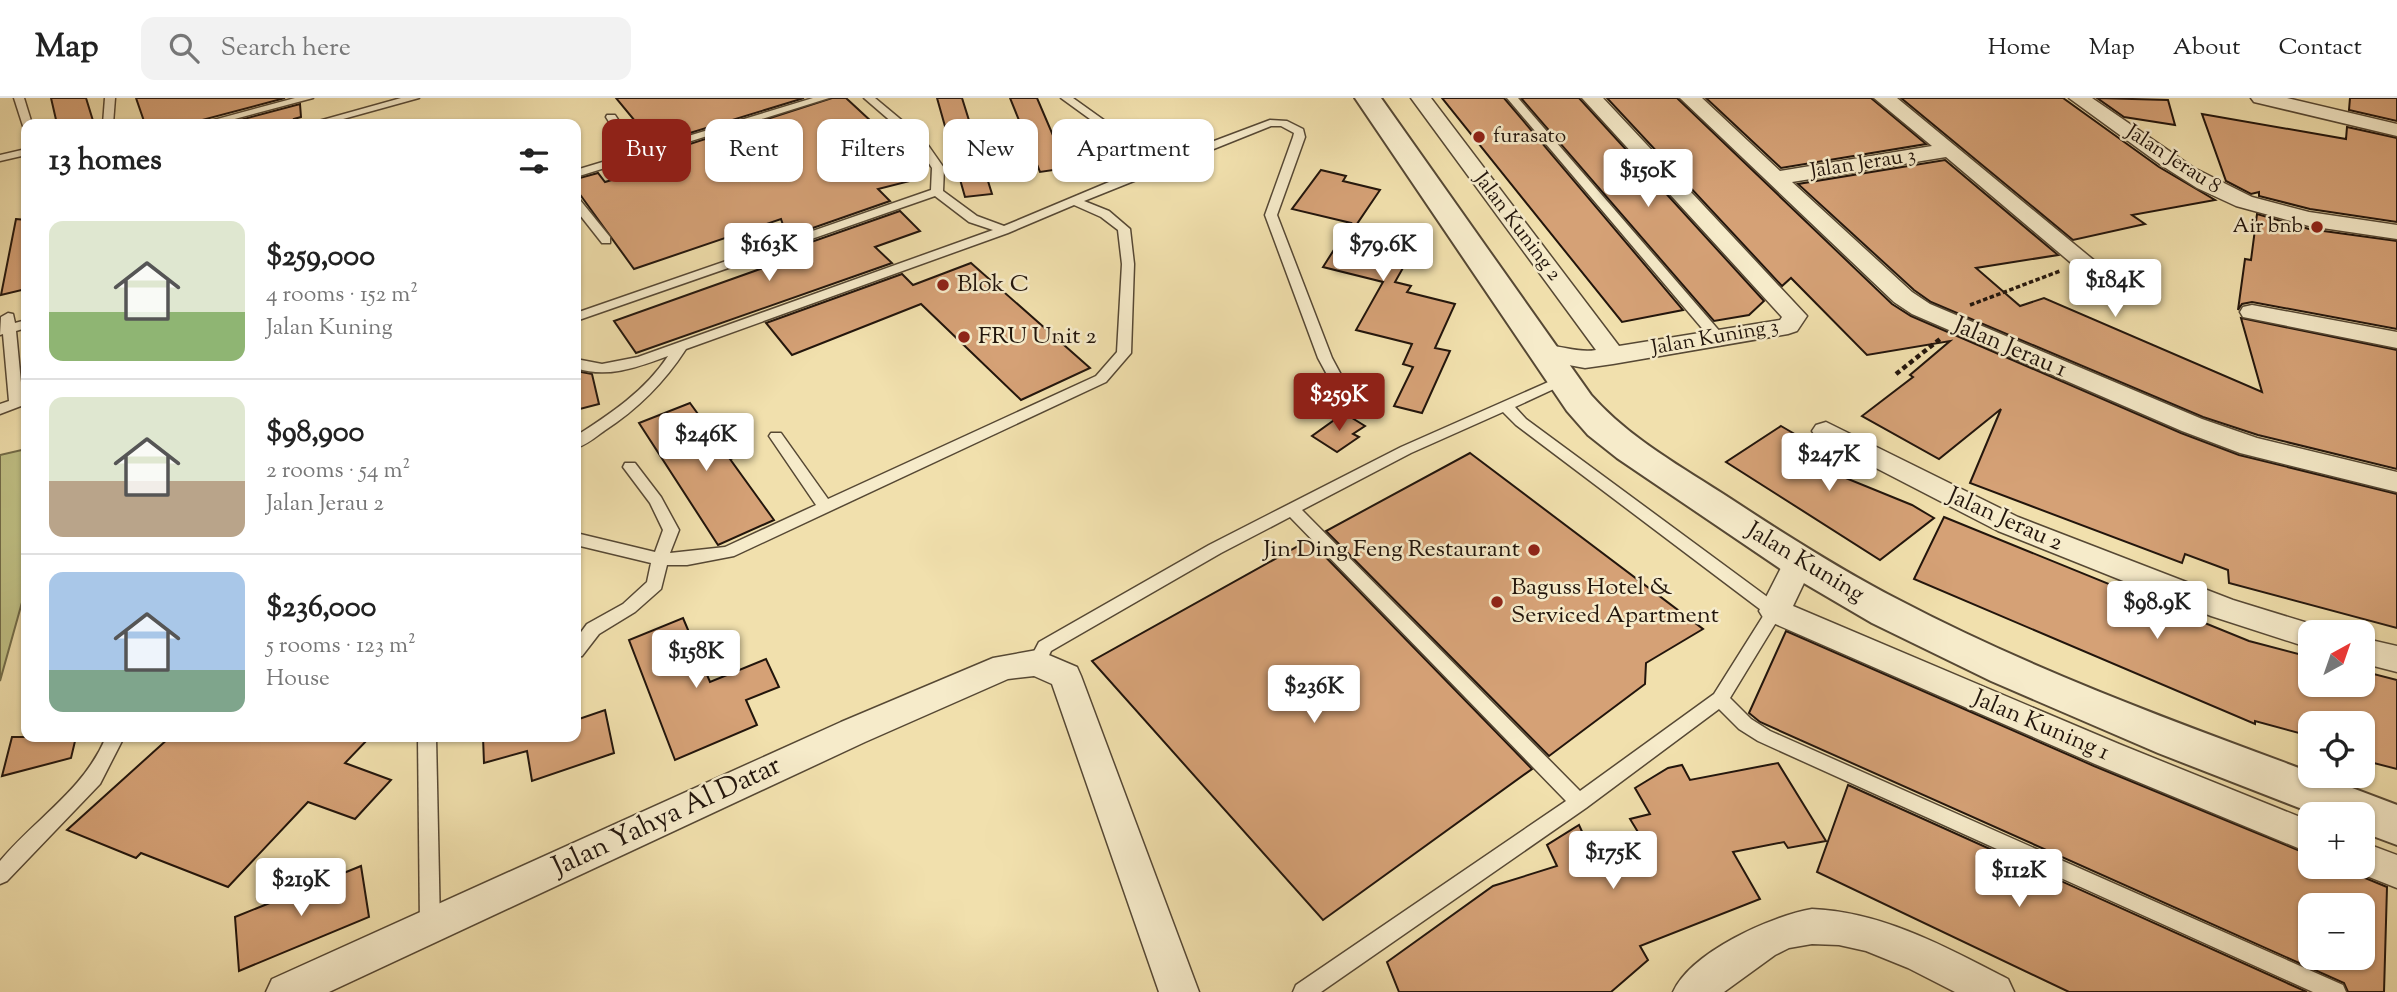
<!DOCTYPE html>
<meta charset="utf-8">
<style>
:root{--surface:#fff;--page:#f2f2f2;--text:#222;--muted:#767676;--line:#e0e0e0;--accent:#8f2418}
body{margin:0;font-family:"Sorts Mill Goudy",serif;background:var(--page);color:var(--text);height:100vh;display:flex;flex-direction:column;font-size:26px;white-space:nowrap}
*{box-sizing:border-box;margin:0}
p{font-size:23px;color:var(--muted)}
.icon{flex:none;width:38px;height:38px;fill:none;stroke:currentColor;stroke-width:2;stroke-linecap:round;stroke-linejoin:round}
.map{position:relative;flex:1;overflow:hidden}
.sheet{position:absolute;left:21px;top:21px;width:560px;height:623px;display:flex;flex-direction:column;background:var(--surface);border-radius:14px;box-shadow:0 2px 5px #0004}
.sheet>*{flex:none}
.top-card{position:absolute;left:602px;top:21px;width:665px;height:63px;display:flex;gap:14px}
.needle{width:46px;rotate:40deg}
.controls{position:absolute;left:2298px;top:522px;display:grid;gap:14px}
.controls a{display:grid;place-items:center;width:77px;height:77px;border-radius:14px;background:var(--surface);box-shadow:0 2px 5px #0004;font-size:35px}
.price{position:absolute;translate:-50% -60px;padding:0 16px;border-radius:7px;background:#fff;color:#222;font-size:23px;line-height:46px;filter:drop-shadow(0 2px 4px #0008)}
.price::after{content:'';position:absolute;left:50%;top:42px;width:21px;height:16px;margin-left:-10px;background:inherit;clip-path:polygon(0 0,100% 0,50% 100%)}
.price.on{background:var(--accent);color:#fff}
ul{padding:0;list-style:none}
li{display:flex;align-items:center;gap:21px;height:175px;padding:0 28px}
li+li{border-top:2px solid var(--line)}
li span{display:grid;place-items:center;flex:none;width:196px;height:140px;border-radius:14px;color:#555}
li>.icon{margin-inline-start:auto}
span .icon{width:84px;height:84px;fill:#fffc;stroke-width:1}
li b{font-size:30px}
h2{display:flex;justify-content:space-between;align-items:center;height:84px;padding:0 28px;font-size:30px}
.chip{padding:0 24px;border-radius:14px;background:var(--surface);box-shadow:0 2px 5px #0004;font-size:24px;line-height:63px}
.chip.on{background:var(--accent);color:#fff}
header{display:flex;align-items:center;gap:42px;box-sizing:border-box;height:98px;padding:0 35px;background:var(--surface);border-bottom:2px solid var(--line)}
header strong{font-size:33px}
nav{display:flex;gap:38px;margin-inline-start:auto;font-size:24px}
.search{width:490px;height:63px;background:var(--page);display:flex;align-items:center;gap:18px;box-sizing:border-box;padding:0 24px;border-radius:14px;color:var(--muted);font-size:26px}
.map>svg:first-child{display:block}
.green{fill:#c0c185;stroke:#716b48;stroke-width:2}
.building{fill:#d5a176;stroke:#22150c;stroke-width:2;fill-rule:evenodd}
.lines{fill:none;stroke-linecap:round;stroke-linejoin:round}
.service-casing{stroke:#564834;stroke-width:3}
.minor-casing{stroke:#564834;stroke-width:3}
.tertiary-casing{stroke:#564834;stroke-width:4}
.path-far1{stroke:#22150c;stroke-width:3.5;stroke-dasharray:4.5 2.5;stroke-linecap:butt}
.path{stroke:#22150c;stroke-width:4.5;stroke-dasharray:5 3.5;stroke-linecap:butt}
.service{fill:#f6ebca;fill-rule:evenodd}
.minor{fill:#f6ebca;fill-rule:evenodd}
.tertiary{fill:#f6ebca;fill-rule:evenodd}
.poi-dot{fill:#8f2418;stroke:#f6ebca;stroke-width:2.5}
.labels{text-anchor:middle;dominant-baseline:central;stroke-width:5;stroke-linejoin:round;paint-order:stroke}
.far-poi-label{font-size:21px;fill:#22150c;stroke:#f6ebca;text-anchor:start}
.far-street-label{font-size:21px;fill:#22150c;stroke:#f6ebca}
.poi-label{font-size:24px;fill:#22150c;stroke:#f6ebca;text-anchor:start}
.street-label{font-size:24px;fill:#22150c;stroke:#f6ebca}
.near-street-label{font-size:28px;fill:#22150c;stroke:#f6ebca}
</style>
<header>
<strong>Map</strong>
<div class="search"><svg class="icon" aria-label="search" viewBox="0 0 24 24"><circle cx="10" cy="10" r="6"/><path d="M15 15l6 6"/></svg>Search here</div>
<nav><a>Home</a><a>Map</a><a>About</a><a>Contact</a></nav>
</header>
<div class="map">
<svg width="2397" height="894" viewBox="0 0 2397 894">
<rect width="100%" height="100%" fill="#f1e0ad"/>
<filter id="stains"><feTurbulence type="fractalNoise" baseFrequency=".00286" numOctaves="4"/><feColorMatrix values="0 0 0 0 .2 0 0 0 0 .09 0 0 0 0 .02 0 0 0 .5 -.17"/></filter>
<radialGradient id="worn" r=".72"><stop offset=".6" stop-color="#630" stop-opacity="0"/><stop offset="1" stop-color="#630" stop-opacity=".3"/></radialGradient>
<path class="green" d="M 26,351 L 26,490 L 0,583 L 0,357 Z"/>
<g class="building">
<path d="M 51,0 L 86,0 L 94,26 L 57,26 Z"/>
<path d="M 136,0 L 285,0 L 198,23 L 196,26 L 145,26 Z"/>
<path d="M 616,0 L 804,0 L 654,46 Z"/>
<path d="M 832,0 L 846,0 L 887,38 L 882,40 L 914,82 L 878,91 L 890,103 L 787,139 L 781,121 L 634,171 L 576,91 L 576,81 L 598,75 L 605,84 L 661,67 L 657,64 L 667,61 L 662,55 Z"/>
<path d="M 937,0 L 962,0 L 992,96 L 965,99 Z"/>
<path d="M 1010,0 L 1037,0 L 1067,70 L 1040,74 Z"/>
<path d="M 1442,0 L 1504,0 L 1683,212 L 1622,224 Z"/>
<path d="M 1521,0 L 1579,0 L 1764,203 L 1749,217 L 1714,223 Z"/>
<path d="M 1607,0 L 1677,0 L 1892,206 L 1911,218 L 2181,335 L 2239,357 L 2397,396 L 2397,530 L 2229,485 L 2228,472 L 2185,456 L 2182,465 L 1970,385 L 2001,311 L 1939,361 L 1862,318 L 1913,279 L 1910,277 L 1950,243 L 1867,257 L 1791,180 L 1782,188 Z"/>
<path d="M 1706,0 L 1871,0 L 1926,46 L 1781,70 Z"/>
<path d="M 1901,0 L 2063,0 L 2159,69 L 2215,102 L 2132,117 L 2145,126 L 2073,142 Z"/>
<path d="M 2097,0 L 2168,2 L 2175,27 L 2124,19 Z"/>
<path d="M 2350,0 L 2397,0 L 2397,23 L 2349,12 Z"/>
<path d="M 300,6 L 301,19 L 294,21 L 296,26 L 225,26 Z"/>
<path d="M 2202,16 L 2346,41 L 2347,29 L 2397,40 L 2397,124 L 2310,111 L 2259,98 L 2259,94 L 2251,96 L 2226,83 Z"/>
<path d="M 1945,62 L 2058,157 L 1976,170 L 2020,208 L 2044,200 L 2262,294 L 2241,220 L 2397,252 L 2397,371 L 2258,337 L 2203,319 L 1931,204 L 1914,192 L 1798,86 Z"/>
<path d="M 1321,72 L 1346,78 L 1343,83 L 1380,92 L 1357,126 L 1373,130 L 1370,134 L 1417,145 L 1395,184 L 1411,188 L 1407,194 L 1455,206 L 1435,250 L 1450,253 L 1422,315 L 1394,308 L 1413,269 L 1403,266 L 1412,246 L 1356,232 L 1383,184 L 1323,169 L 1351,125 L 1292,111 Z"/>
<path d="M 900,113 L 920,133 L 875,149 L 892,165 L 636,255 L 614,223 L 794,159 L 791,151 Z"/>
<path d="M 2257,116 L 2309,131 L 2397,143 L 2397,231 L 2252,204 L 2242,206 L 2238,212 L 2245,161 L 2251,162 Z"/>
<path d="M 16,121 L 26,122 L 26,191 L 1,197 Z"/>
<path d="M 971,165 L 1090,270 L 1021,302 L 921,206 L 792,257 L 766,225 L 902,176 L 913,187 Z"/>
<path d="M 576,273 L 592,276 L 599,306 L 576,312 Z"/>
<path d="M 690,305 L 714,338 L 721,336 L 737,359 L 730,361 L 774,422 L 718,447 L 639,325 Z"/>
<path d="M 1344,315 L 1365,328 L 1353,336 L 1359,339 L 1337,354 L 1312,338 Z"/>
<path d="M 1781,328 L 1827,355 L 1821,370 L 1912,407 L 1934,420 L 1880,462 L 1726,364 Z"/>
<path d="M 1470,355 L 1703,531 L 1646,565 L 1645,586 L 1549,658 L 1326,433 Z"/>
<path d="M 1944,419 L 2249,543 L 2310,559 L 2310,586 L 2362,586 L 2362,573 L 2397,582 L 2397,671 L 2362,662 L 2362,625 L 2310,625 L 2310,638 L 2255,623 L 2255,626 L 1914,481 Z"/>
<path d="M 1309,442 L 1532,671 L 1323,822 L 1092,563 Z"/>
<path d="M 683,520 L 710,584 L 766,561 L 779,589 L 746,602 L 757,627 L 675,662 L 629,542 Z"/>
<path d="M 1786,533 L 2094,668 L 2310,757 L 2310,768 L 2346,768 L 2348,773 L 2387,789 L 2384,894 L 2348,894 L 2344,885 L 1760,624 L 1749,615 ZM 2310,807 L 2362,807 L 2362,859 L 2310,859 Z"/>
<path d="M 605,612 L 614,655 L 532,683 L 527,653 L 484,665 L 483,639 L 576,639 L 576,622 Z"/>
<path d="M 12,639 L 76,639 L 71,660 L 2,678 Z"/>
<path d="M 170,639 L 370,639 L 345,665 L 391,682 L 355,721 L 308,704 L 228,789 L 141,755 L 136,760 L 67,732 Z"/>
<path d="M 1778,665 L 1826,743 L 1788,750 L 1784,744 L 1733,754 L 1760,801 L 1640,848 L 1648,862 L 1611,894 L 1399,894 L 1387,864 L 1493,788 L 1557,768 L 1547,747 L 1579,727 L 1590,751 L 1641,739 L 1630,721 L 1650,716 L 1635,690 L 1668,670 L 1682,667 L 1690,682 Z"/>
<path d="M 1848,687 L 2307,894 L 2069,894 L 1817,774 Z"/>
<path d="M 361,768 L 369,819 L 239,873 L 235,819 Z"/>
</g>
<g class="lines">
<defs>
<g id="service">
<path d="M 14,0 L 24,0 L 32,26 L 23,28 Z"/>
<path d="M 105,0 L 115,0 L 113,26 L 103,26 Z"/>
<path d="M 295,0 L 313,0 L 216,26 L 199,26 Z"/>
<path d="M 401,0 L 419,0 L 325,26 L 308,26 Z"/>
<path d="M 813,0 L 829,0 L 576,79 L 576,72 L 629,56 L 606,19 L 607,17 L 615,17 L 639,53 Z"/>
<path d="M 864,0 L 875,0 L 923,40 L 944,70 L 943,93 L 977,118 L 1004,128 L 1152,66 L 1061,0 L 1073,0 L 1161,63 L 1270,22 L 1287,23 L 1303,31 L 1305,39 L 1277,117 L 1332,260 L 1361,314 L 1359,317 L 1349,317 L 1318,260 L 1265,117 L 1293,39 L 1294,35 L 1281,28 L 1271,28 L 1084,103 L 1109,113 L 1130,131 L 1134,166 L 1131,255 L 1106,284 L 734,458 L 687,467 L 667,467 L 661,491 L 635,514 L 599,536 L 582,558 L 576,559 L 576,541 L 587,526 L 623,506 L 647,484 L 651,465 L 576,447 L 576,435 L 655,454 L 663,432 L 650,405 L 623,369 L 625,365 L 635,365 L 661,399 L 679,432 L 670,455 L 725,449 L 816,407 L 769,338 L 771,335 L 781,335 L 828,401 L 1096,278 L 1117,254 L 1122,166 L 1118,132 L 1101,119 L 1074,107 L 1008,135 L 686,251 C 664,285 638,311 604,333 C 596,339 586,347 576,350 L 576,338 C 610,316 645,293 668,258 C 638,269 607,281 576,270 L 576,261 L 602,266 L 638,259 L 993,132 L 969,124 L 935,98 L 576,223 L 576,215 L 931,92 L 932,70 L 915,44 Z"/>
<path d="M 1507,0 L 1518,0 L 1722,236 L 1722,242 L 1712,242 Z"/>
<path d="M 26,51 L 26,57 L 0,63 L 0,57 Z"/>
<path d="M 576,102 L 580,102 L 610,139 L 610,145 L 602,145 L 576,112 Z"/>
<path d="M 8,215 L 13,216 L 15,225 L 26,222 L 26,230 L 16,233 L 23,305 L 21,308 L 0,316 L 0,306 L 9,303 L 3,236 L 0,237 L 1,219 Z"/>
<path d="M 1564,277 L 1569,278 L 1571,281 L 1569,284 L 1515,309 L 1526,321 L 1781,509 L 1783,513 L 1730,600 L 1751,621 L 1770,633 L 2343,887 L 2346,894 L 2313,894 L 1758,643 L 1739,631 L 1719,611 L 1586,710 L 1321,894 L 1293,894 L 1296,887 L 1566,703 L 1290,419 L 1221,455 L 1051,553 L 1043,570 L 1031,570 L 1028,565 L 1039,544 L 1209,447 L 1401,349 ZM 1503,314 L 1516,327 L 1765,515 L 1714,596 L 1580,693 L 1302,412 L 1411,355 Z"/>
<path d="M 106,639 L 124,639 L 100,686 L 7,783 L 0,786 L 0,763 C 36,720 84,692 106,639 Z"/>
<path d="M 418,639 L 436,639 L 440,828 L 437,835 L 430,837 L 423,835 L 420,828 Z"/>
</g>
<g id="minor">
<path d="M 1411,0 L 1431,0 L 1619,248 L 1780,222 L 1782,219 L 1582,0 L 1603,0 L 1807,218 L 1797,233 L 1788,236 L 1613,266 L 1585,270 L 1536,261 L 1532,255 L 1536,249 C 1556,244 1575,256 1596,252 Z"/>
<path d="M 1680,0 L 1702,0 L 1780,73 L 1932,48 L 1874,0 L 1897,0 L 2096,164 L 2092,169 L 2076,169 L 1946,59 L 1792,84 L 1912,194 L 1930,206 L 2202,321 L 2257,340 L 2397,374 L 2397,394 L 2240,355 L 2182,333 L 1912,216 L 1894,204 Z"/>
<path d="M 2069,0 L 2092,0 L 2194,70 L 2252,99 L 2309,114 L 2397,127 L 2397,141 L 2309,128 L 2236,108 L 2197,90 L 2161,67 Z"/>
<path d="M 2251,0 L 2287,0 L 2397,26 L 2397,38 L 2254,4 Z"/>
<path d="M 2252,207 L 2397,234 L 2397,250 L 2243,219 L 2240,214 L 2243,209 Z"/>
<path d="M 1826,324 L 2018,419 L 2233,502 L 2321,529 L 2324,534 L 2310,534 L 2310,550 L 2211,518 L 1998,433 L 1816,339 L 1812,333 L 1816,327 Z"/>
<path d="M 1799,453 L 1810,456 L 1814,464 L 1793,508 L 2119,646 L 2310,723 L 2310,755 L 2095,666 L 1764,521 L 1759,513 L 1784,464 L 1788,456 Z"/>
<path d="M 2362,540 L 2397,548 L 2397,574 L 2362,565 Z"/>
<path d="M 1037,552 L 1077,569 L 1081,578 L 1199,894 L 1159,894 L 1052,586 L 1034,578 L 1008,581 L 865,644 L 329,894 L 266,894 L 272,881 L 841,624 L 993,560 Z"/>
<path d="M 2362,744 L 2397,757 L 2397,790 L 2349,771 L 2348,768 L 2362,768 Z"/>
<path d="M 1812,811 C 1883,814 1946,849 2008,881 L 2014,894 L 1955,894 L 1908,870 L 1866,853 L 1839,847 L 1812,846 L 1789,850 L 1775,857 L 1724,894 L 1673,894 C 1691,854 1771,818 1812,811 Z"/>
</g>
<path id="tertiary" d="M 1355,0 L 1381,0 L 1591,297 C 1630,341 1682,369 1731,401 C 1786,437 1841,472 1899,502 C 2030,571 2172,623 2310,674 L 2310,677 L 2318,677 L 2397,707 L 2397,747 L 2362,734 L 2362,716 L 2315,716 L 2158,655 L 1991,583 L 1872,525 L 1785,474 L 1617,360 L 1588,337 L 1567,313 Z"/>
</defs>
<use href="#service" class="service-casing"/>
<use href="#minor" class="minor-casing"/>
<use href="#tertiary" class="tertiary-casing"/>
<path class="path-far1" d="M 1970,207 L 2060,173"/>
<path class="path" d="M 1896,276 L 1940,241"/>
<use href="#service" class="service"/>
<use href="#minor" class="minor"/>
<use href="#tertiary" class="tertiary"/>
</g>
<g class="poi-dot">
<circle cx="1479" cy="39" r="7"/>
<circle cx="2317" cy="129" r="7"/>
<circle cx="943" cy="187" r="7"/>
<circle cx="964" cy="239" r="7"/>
<circle cx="1534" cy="452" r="7"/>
<circle cx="1497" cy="504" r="7"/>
</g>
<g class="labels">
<g class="far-poi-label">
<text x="1493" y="39">furasato</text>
<text x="2303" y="129" text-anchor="end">Air bnb</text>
</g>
<g class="far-street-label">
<text transform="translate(2173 62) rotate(33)">Jalan Jerau 8</text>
<text transform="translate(1863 66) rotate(-9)">Jalan Jerau 3</text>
<text transform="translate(1517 129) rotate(53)">Jalan Kuning 2</text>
<text transform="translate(1715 240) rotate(-10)">Jalan Kuning 3</text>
</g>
<g class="poi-label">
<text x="957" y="187">Blok C</text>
<text x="978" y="239">FRU Unit 2</text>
<text x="1520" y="452" text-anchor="end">Jin Ding Feng Restaurant</text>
<text x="1511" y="490">Baguss Hotel &amp;<tspan x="1511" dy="28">Serviced Apartment</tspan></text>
</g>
<g class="street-label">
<text transform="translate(2010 250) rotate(23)">Jalan Jerau 1</text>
<text transform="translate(2005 422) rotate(24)">Jalan Jerau 2</text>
<text transform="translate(1805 465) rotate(31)">Jalan Kuning</text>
<text transform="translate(2041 628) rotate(23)">Jalan Kuning 1</text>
</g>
<g class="near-street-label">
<text transform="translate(667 719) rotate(-25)">Jalan Yahya Al Datar</text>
</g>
</g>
<rect width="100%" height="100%" filter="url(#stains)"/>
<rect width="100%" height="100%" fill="url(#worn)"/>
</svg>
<div class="controls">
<a><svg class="needle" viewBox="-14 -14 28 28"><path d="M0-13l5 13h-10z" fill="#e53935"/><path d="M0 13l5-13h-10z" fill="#767676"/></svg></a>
<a><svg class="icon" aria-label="locate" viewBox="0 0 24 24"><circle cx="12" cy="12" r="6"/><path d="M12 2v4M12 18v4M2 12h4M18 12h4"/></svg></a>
<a>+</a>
<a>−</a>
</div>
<b class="price" style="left:1648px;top:111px">$150K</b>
<b class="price" style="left:769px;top:185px">$163K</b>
<b class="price" style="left:1383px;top:185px">$79.6K</b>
<b class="price" style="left:2115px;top:221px">$184K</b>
<b class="price on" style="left:1339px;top:335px">$259K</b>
<b class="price" style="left:706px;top:375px">$246K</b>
<b class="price" style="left:1829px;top:395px">$247K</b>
<b class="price" style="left:2157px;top:543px">$98.9K</b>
<b class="price" style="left:696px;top:592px">$158K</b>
<b class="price" style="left:1314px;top:627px">$236K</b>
<b class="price" style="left:1613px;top:793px">$175K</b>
<b class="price" style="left:2019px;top:811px">$112K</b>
<b class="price" style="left:301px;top:820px">$219K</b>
<div class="top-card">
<a class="chip on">Buy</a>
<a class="chip">Rent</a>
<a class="chip">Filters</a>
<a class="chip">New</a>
<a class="chip">Apartment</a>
</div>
<section class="sheet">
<h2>13 homes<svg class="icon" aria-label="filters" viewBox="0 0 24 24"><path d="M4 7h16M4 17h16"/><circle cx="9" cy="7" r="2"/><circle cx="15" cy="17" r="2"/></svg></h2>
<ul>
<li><span style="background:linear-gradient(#dfe7d0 65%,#8fb573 0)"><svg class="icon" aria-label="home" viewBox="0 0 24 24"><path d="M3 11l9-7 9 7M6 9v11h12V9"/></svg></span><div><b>$259,000</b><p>4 rooms · 152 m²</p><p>Jalan Kuning</p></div></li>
<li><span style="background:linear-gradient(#dfe7d0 60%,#b9a48a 0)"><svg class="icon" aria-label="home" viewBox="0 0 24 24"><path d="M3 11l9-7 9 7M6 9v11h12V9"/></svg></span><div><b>$98,900</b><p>2 rooms · 54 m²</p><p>Jalan Jerau 2</p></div></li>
<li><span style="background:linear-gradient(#a9c7e8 70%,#7fa58c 0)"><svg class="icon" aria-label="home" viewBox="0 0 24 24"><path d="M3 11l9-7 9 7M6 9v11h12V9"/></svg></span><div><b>$236,000</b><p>5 rooms · 123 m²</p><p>House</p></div></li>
</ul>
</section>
</div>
